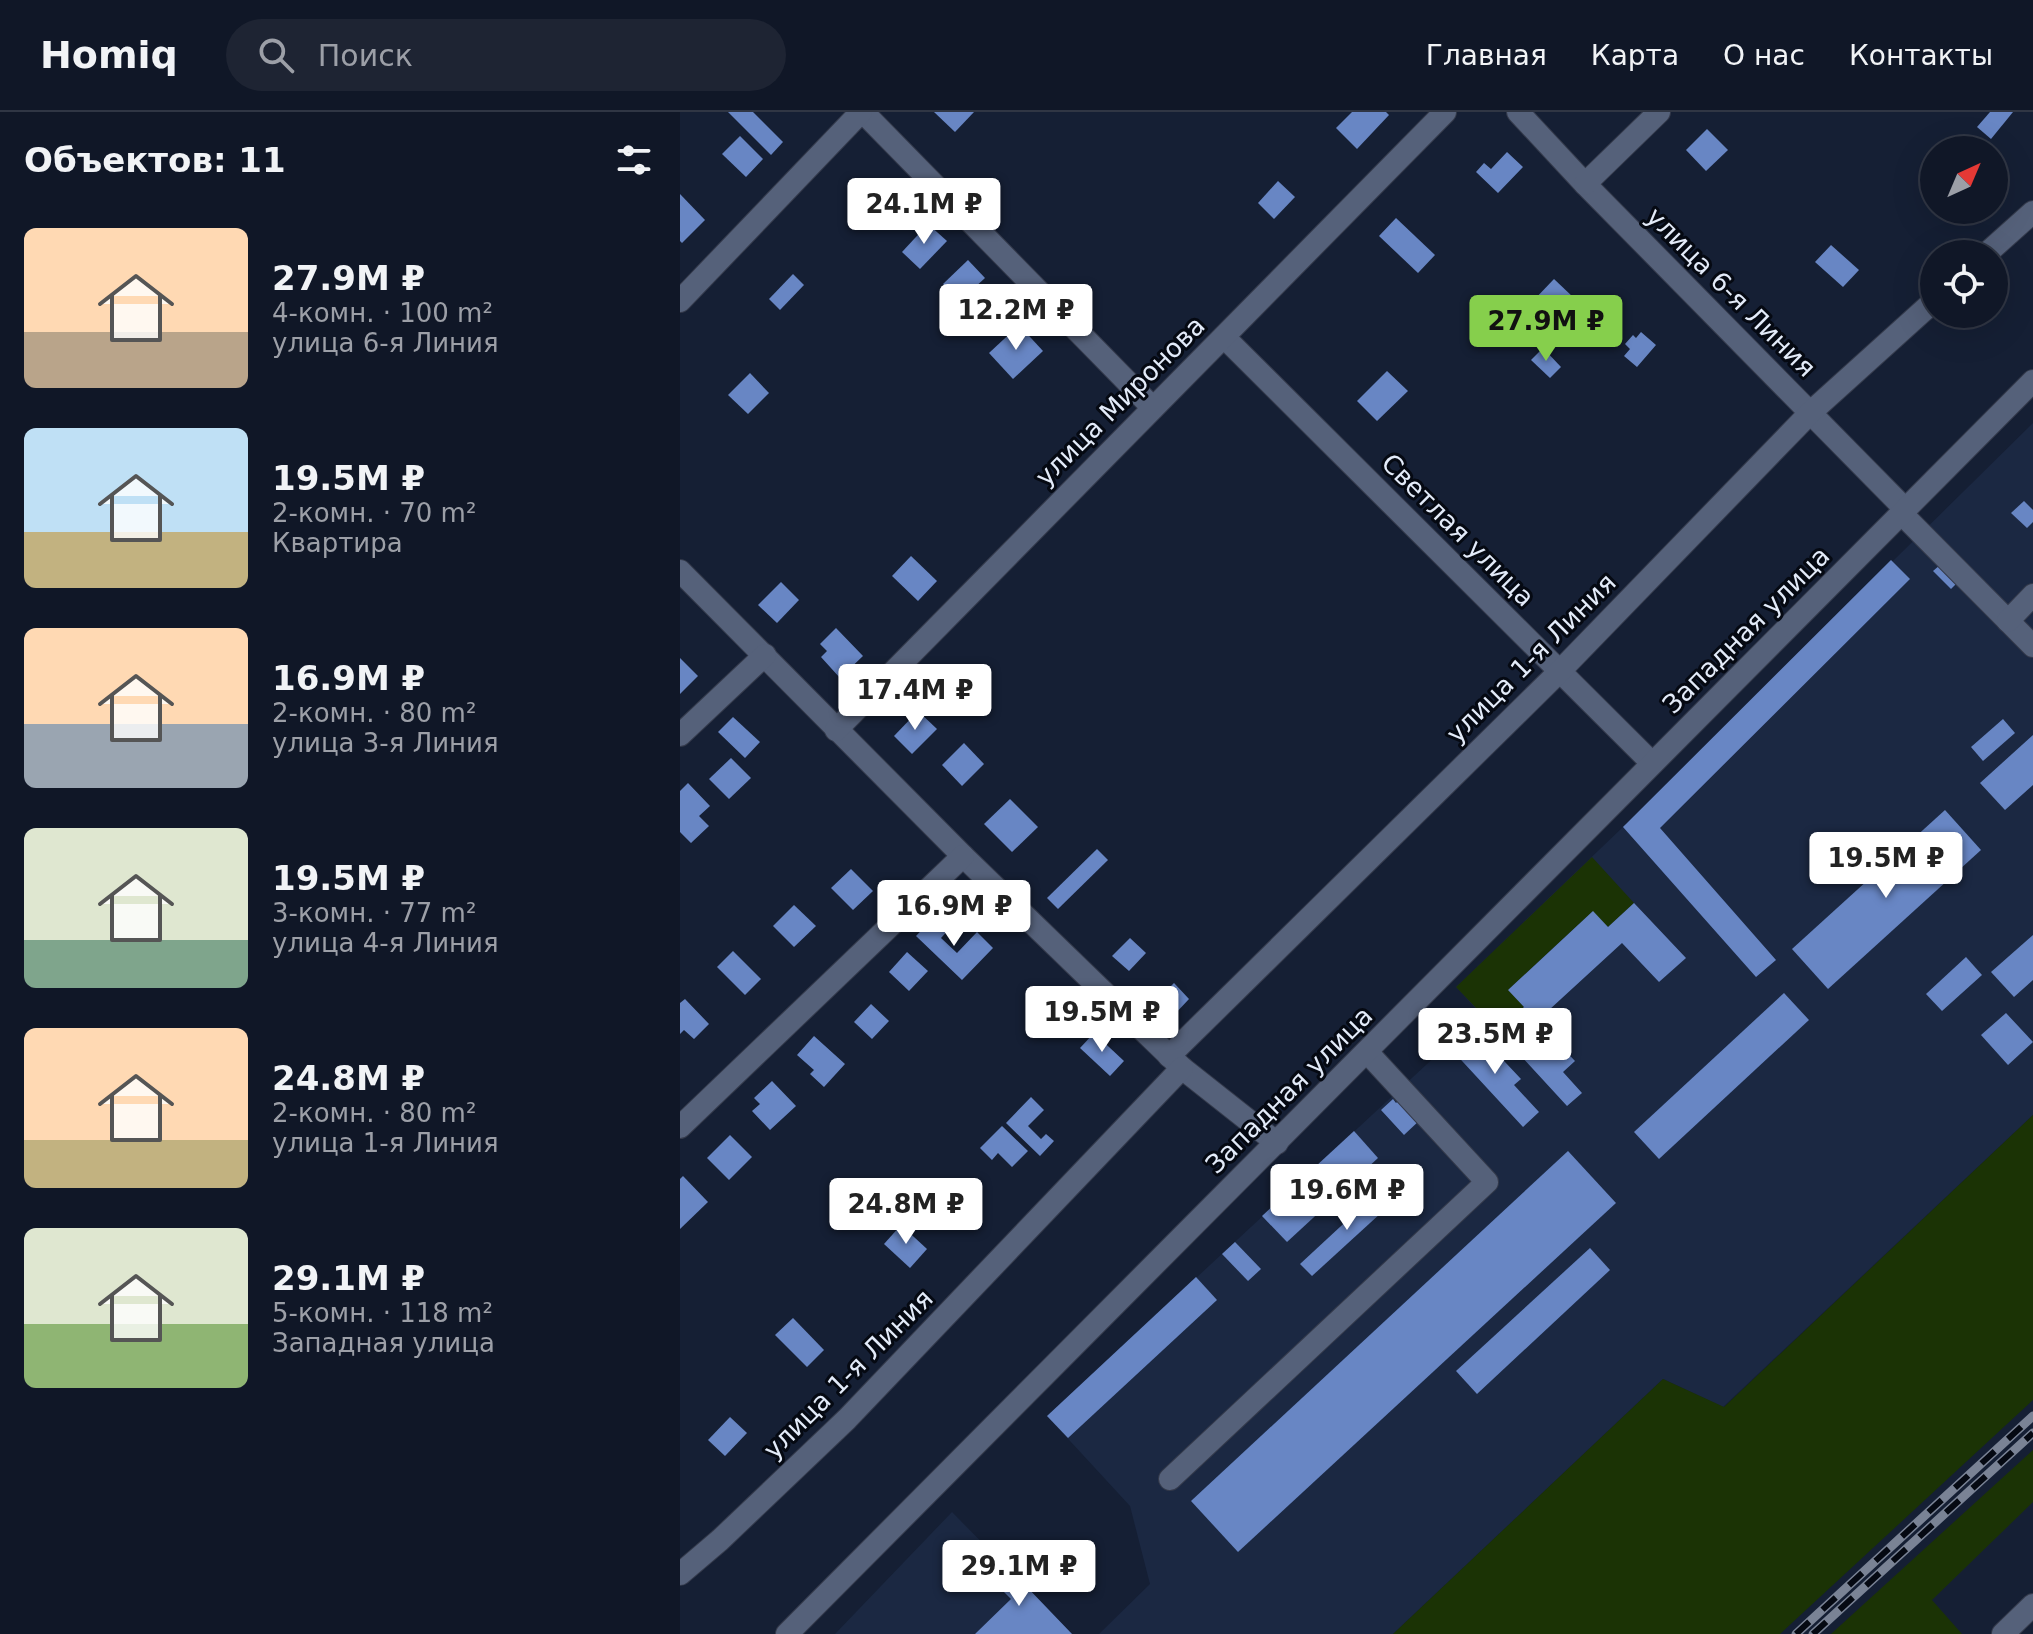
<!DOCTYPE html>
<html lang="ru">
<meta charset="utf-8">
<style>
:root{--surface:#101727;--page:#1e2433;--text:#f1f3f6;--muted:#9c9fa7;--line:#303644;--accent:#86cf4c}
body{margin:0;font-family:"DejaVu Sans",sans-serif;background:var(--page);color:var(--text);height:100vh;display:flex;flex-direction:column;font-size:30px;white-space:nowrap}
*{box-sizing:border-box;margin:0}
p{font-size:26px;color:var(--muted)}
.icon{flex:none;width:44px;height:44px;fill:none;stroke:currentColor;stroke-width:2;stroke-linecap:round;stroke-linejoin:round}
.map{position:relative;flex:1;overflow:hidden}
.panel{display:flex;flex-direction:column;background:var(--surface);width:680px}
.panel>*{flex:none}
.needle{width:52px;rotate:44deg}
.controls{position:absolute;left:1240px;top:24px;display:grid;gap:16px}
.controls a{display:grid;place-items:center;width:88px;height:88px;border-radius:50%;background:var(--surface);box-shadow:0 8px 32px #0002,0 0 0 2px var(--line);font-size:40px}
.price{position:absolute;translate:-50% -68px;padding:0 18px;border-radius:8px;background:#fff;color:#222;font-size:26px;line-height:52px;filter:drop-shadow(0 2px 4px #0008)}
.price::after{content:'';position:absolute;left:50%;top:48px;width:24px;height:18px;margin-left:-12px;background:inherit;clip-path:polygon(0 0,100% 0,50% 100%)}
.price.selected{background:var(--accent);color:#111}
ul{padding:0;list-style:none}
li{display:flex;align-items:center;gap:24px;height:200px;padding:0 24px}
li span{display:grid;place-items:center;flex:none;width:224px;height:160px;border-radius:12px;color:#555}
li>.icon{margin-inline-start:auto}
span .icon{width:96px;height:96px;fill:#fffc;stroke-width:1}
li b{font-size:34px}
h2{display:flex;justify-content:space-between;align-items:center;height:96px;padding:0 24px;font-size:34px}
header{display:flex;align-items:center;gap:48px;box-sizing:border-box;height:112px;padding:0 40px;background:var(--surface);border-bottom:2px solid var(--line)}
header strong{font-size:38px}
nav{display:flex;gap:44px;margin-inline-start:auto;font-size:28px}
.search{width:560px;height:72px;background:var(--page);display:flex;align-items:center;gap:20px;box-sizing:border-box;padding:0 28px;border-radius:44px;color:var(--muted);font-size:30px}
main{display:flex;flex:1;min-height:0}
.map>svg:first-child{display:block}
.built{fill:#1b2842}
.green{fill:#1b3305}
.building{fill:#6886c4}
.lines{fill:none;stroke-linecap:round;stroke-linejoin:round}
.minor-casing{stroke:#343a4b;stroke-width:24}
.minor{stroke:#55617a;stroke-width:22}
.rail-casing{stroke:#7a8395;stroke-width:9}
.rail{stroke:#050912;stroke-width:6;stroke-dasharray:18;stroke-linecap:butt}
.labels{text-anchor:middle;dominant-baseline:central;stroke-width:6;stroke-linejoin:round;paint-order:stroke}
.street-label{font-size:26px;fill:#e3ebf9;stroke:#050912}
</style>
<header>
<strong>Homiq</strong>
<div class="search"><svg class="icon" aria-label="search" viewBox="0 0 24 24"><circle cx="10" cy="10" r="6"/><path d="M15 15l6 6"/></svg>Поиск</div>
<nav><a>Главная</a><a>Карта</a><a>О нас</a><a>Контакты</a></nav>
</header>
<main>
<section class="panel">
<h2>Объектов: 11<svg class="icon" aria-label="filters" viewBox="0 0 24 24"><path d="M4 7h16M4 17h16"/><circle cx="9" cy="7" r="2"/><circle cx="15" cy="17" r="2"/></svg></h2>
<ul>
<li><span style="background:linear-gradient(#ffd9b3 65%,#b9a48a 0)"><svg class="icon" aria-label="home" viewBox="0 0 24 24"><path d="M3 11l9-7 9 7M6 9v11h12V9"/></svg></span><div><b>27.9M ₽</b><p>4-комн. · 100 m²</p><p>улица 6-я Линия</p></div></li>
<li><span style="background:linear-gradient(#bfe0f5 65%,#c2b280 0)"><svg class="icon" aria-label="home" viewBox="0 0 24 24"><path d="M3 11l9-7 9 7M6 9v11h12V9"/></svg></span><div><b>19.5M ₽</b><p>2-комн. · 70 m²</p><p>Квартира</p></div></li>
<li><span style="background:linear-gradient(#ffd9b3 60%,#9aa5b1 0)"><svg class="icon" aria-label="home" viewBox="0 0 24 24"><path d="M3 11l9-7 9 7M6 9v11h12V9"/></svg></span><div><b>16.9M ₽</b><p>2-комн. · 80 m²</p><p>улица 3-я Линия</p></div></li>
<li><span style="background:linear-gradient(#dfe7d0 70%,#7fa58c 0)"><svg class="icon" aria-label="home" viewBox="0 0 24 24"><path d="M3 11l9-7 9 7M6 9v11h12V9"/></svg></span><div><b>19.5M ₽</b><p>3-комн. · 77 m²</p><p>улица 4-я Линия</p></div></li>
<li><span style="background:linear-gradient(#ffd9b3 70%,#c2b280 0)"><svg class="icon" aria-label="home" viewBox="0 0 24 24"><path d="M3 11l9-7 9 7M6 9v11h12V9"/></svg></span><div><b>24.8M ₽</b><p>2-комн. · 80 m²</p><p>улица 1-я Линия</p></div></li>
<li><span style="background:linear-gradient(#dfe7d0 60%,#8fb573 0)"><svg class="icon" aria-label="home" viewBox="0 0 24 24"><path d="M3 11l9-7 9 7M6 9v11h12V9"/></svg></span><div><b>29.1M ₽</b><p>5-комн. · 118 m²</p><p>Западная улица</p></div></li>
</ul>
</section>
<div class="map">
<svg width="1353" height="1522" viewBox="0 0 1353 1522">
<rect width="100%" height="100%" fill="#151f34"/>
<g class="built">
<path d="M 1353,311 L 1353,1003 L 1043,1295 L 983,1267 L 713,1522 L 419,1522 L 470,1472 L 450,1394 L 367,1304 L 801,902 L 776,875 L 943,715 Z"/>
<path d="M 272,1400 L 392,1522 L 155,1522 Z"/>
</g>
<g class="green">
<path d="M 912,745 L 954,791 L 928,815 L 912,800 L 829,877 L 844,895 L 818,919 L 776,875 Z"/>
<path d="M 1353,1003 L 1353,1288 L 1100,1522 L 713,1522 L 983,1267 L 1044,1295 Z"/>
<path d="M 1353,1338 L 1353,1390 L 1252,1488 L 1282,1522 L 1151,1522 Z"/>
</g>
<g class="building">
<path d="M 48,0 L 73,0 L 103,30 L 91,43 Z"/>
<path d="M 254,0 L 294,0 L 275,20 Z"/>
<path d="M 672,0 L 706,0 L 709,3 L 677,37 L 656,16 Z"/>
<path d="M 1310,0 L 1333,0 L 1311,27 L 1297,15 Z"/>
<path d="M 1027,17 L 1048,38 L 1026,59 L 1006,38 Z"/>
<path d="M 60,24 L 83,47 L 66,65 L 42,42 Z"/>
<path d="M 827,40 L 843,55 L 818,81 L 796,60 L 804,51 L 811,57 Z"/>
<path d="M 598,69 L 615,85 L 594,107 L 578,91 Z"/>
<path d="M 0,82 L 25,108 L 2,131 L 0,129 Z"/>
<path d="M 716,106 L 755,143 L 738,161 L 699,124 Z"/>
<path d="M 248,112 L 267,129 L 240,157 L 222,140 Z"/>
<path d="M 1151,133 L 1179,158 L 1163,175 L 1135,150 Z"/>
<path d="M 288,148 L 305,166 L 280,189 L 263,172 Z"/>
<path d="M 113,162 L 124,173 L 100,198 L 89,187 Z"/>
<path d="M 874,167 L 894,186 L 872,209 L 852,190 Z"/>
<path d="M 339,213 L 363,239 L 333,267 L 309,241 Z"/>
<path d="M 961,220 L 976,233 L 957,255 L 944,244 L 950,237 L 945,232 L 953,223 L 956,226 Z"/>
<path d="M 863,236 L 881,255 L 870,266 L 851,248 Z"/>
<path d="M 707,259 L 728,279 L 697,309 L 677,289 Z"/>
<path d="M 70,261 L 89,281 L 68,302 L 48,283 Z"/>
<path d="M 1344,389 L 1353,398 L 1353,410 L 1347,416 L 1331,401 Z"/>
<path d="M 231,444 L 257,469 L 238,489 L 212,464 Z"/>
<path d="M 1211,448 L 1230,467 L 980,716 L 1096,848 L 1076,865 L 943,715 Z"/>
<path d="M 1260,453 L 1290,458 L 1271,477 L 1253,459 Z"/>
<path d="M 101,470 L 119,488 L 97,511 L 78,493 Z"/>
<path d="M 156,516 L 183,544 L 160,566 L 141,545 L 147,539 L 140,532 Z"/>
<path d="M 0,546 L 18,564 L 0,582 Z"/>
<path d="M 238,599 L 257,617 L 232,642 L 214,624 Z"/>
<path d="M 53,605 L 80,630 L 65,646 L 38,620 Z"/>
<path d="M 1323,607 L 1335,621 L 1303,649 L 1291,635 Z"/>
<path d="M 1353,623 L 1353,673 L 1325,698 L 1300,671 Z"/>
<path d="M 284,631 L 304,652 L 282,674 L 262,653 Z"/>
<path d="M 51,646 L 71,666 L 49,687 L 29,667 Z"/>
<path d="M 8,671 L 30,694 L 19,704 L 29,714 L 11,731 L 0,720 L 0,679 Z"/>
<path d="M 330,687 L 358,715 L 332,740 L 304,712 Z"/>
<path d="M 1265,698 L 1301,738 L 1148,877 L 1112,837 Z"/>
<path d="M 417,737 L 428,748 L 378,797 L 367,786 Z"/>
<path d="M 171,757 L 193,779 L 173,798 L 151,776 Z"/>
<path d="M 954,791 L 1006,846 L 979,870 L 942,831 L 857,909 L 895,949 L 883,960 L 902,981 L 887,994 L 818,919 L 844,895 L 828,878 L 913,799 L 928,815 Z"/>
<path d="M 114,793 L 136,814 L 114,835 L 93,814 Z"/>
<path d="M 257,802 L 271,815 L 261,826 L 277,841 L 297,820 L 313,836 L 282,868 L 236,824 Z"/>
<path d="M 1353,823 L 1353,868 L 1334,885 L 1311,860 Z"/>
<path d="M 450,826 L 466,841 L 449,859 L 432,844 Z"/>
<path d="M 53,839 L 81,867 L 65,883 L 37,855 Z"/>
<path d="M 227,840 L 248,859 L 229,879 L 209,860 Z"/>
<path d="M 1286,845 L 1302,863 L 1262,899 L 1246,882 Z"/>
<path d="M 494,871 L 509,887 L 493,904 L 477,888 Z"/>
<path d="M 1104,881 L 1129,908 L 979,1047 L 954,1020 Z"/>
<path d="M 5,887 L 29,912 L 14,927 L 4,918 L 0,922 L 0,891 Z"/>
<path d="M 191,892 L 209,909 L 192,927 L 174,910 Z"/>
<path d="M 1326,901 L 1353,930 L 1328,953 L 1301,923 Z"/>
<path d="M 793,916 L 841,967 L 834,973 L 859,1000 L 843,1015 L 771,937 Z"/>
<path d="M 414,921 L 444,949 L 430,964 L 400,936 Z"/>
<path d="M 134,924 L 165,952 L 144,975 L 130,962 L 134,958 L 117,943 Z"/>
<path d="M 92,969 L 116,994 L 90,1018 L 72,999 L 80,992 L 74,986 Z"/>
<path d="M 351,985 L 364,998 L 348,1014 L 361,1027 L 366,1022 L 374,1029 L 360,1044 L 326,1011 Z"/>
<path d="M 721,986 L 741,1007 L 724,1023 L 701,998 L 713,987 L 716,991 Z"/>
<path d="M 322,1014 L 348,1039 L 332,1055 L 318,1041 L 312,1048 L 300,1036 Z"/>
<path d="M 674,1019 L 698,1046 L 607,1130 L 582,1104 Z"/>
<path d="M 50,1023 L 72,1045 L 49,1068 L 27,1046 Z"/>
<path d="M 888,1039 L 936,1091 L 558,1440 L 511,1389 Z"/>
<path d="M 3,1064 L 28,1090 L 0,1117 L 0,1067 Z"/>
<path d="M 264,1071 L 290,1095 L 273,1113 L 260,1101 L 252,1109 L 240,1097 Z"/>
<path d="M 701,1077 L 713,1090 L 632,1164 L 620,1152 Z"/>
<path d="M 221,1113 L 247,1137 L 230,1156 L 204,1132 Z"/>
<path d="M 555,1130 L 581,1157 L 568,1169 L 542,1142 Z"/>
<path d="M 910,1136 L 930,1158 L 797,1282 L 776,1259 Z"/>
<path d="M 516,1165 L 537,1188 L 388,1326 L 367,1304 Z"/>
<path d="M 113,1206 L 144,1238 L 127,1255 L 95,1223 Z"/>
<path d="M 50,1305 L 67,1321 L 45,1344 L 28,1328 Z"/>
<path d="M 318,1446 L 345,1473 L 392,1522 L 295,1522 L 331,1487 L 304,1460 Z"/>
</g>
<g class="lines">
<defs>
<g id="minor">
<path d="M 183,0 L 473,296"/>
<path d="M 838,0 L 905,72 L 1226,398"/>
<path d="M 905,72 L 979,0"/>
<path d="M 1306,142 L 1353,100"/>
<path d="M 0,189 L 181,0"/>
<path d="M 544,225 L 972,651"/>
<path d="M 1222,402 L 1353,534"/>
<path d="M 0,459 L 283,744 L 502,956 L 597,1031"/>
<path d="M 1328,509 L 1353,483"/>
<path d="M 156,618 L 765,0"/>
<path d="M 0,623 L 85,543"/>
<path d="M 489,944 L 880,559 L 1131,300 L 1254,189"/>
<path d="M 0,1015 L 283,744"/>
<path d="M 490,1367 L 807,1070 L 687,940"/>
<path d="M 0,1462 L 40,1428 L 167,1307 L 502,956"/>
<path d="M 107,1522 L 1353,269"/>
<path d="M 1323,1522 L 1353,1493"/>
</g>
</defs>
<use href="#minor" class="minor-casing"/>
<use href="#minor" class="minor"/>
<defs>
<g id="rail">
<path d="M 1116,1522 L 1353,1304"/>
<path d="M 1133,1522 L 1353,1321"/>
</g>
</defs>
<use href="#rail" class="rail-casing"/>
<use href="#rail" class="rail"/>
</g>
<g class="labels">
<g class="street-label">
<text transform="translate(1051 180) rotate(45)">улица 6-я Линия</text>
<text transform="translate(440 289) rotate(-45)">улица Миронова</text>
<text transform="translate(778 418) rotate(45)">Светлая улица</text>
<text transform="translate(1066 518) rotate(-45)">Западная улица</text>
<text transform="translate(851 546) rotate(-45)">улица 1-я Линия</text>
<text transform="translate(609 978) rotate(-45)">Западная улица</text>
<text transform="translate(168 1262) rotate(-45)">улица 1-я Линия</text>
</g>
</g>
</svg>
<div class="controls">
<a><svg class="needle" viewBox="-14 -14 28 28"><path d="M0-13l5 13h-10z" fill="#e53935"/><path d="M0 13l5-13h-10z" fill="#9c9fa7"/></svg></a>
<a><svg class="icon" aria-label="locate" viewBox="0 0 24 24"><circle cx="12" cy="12" r="6"/><path d="M12 2v4M12 18v4M2 12h4M18 12h4"/></svg></a>
</div>
<b class="price" style="left:244px;top:134px">24.1M ₽</b>
<b class="price" style="left:336px;top:240px">12.2M ₽</b>
<b class="price selected" style="left:866px;top:251px">27.9M ₽</b>
<b class="price" style="left:235px;top:620px">17.4M ₽</b>
<b class="price" style="left:1206px;top:788px">19.5M ₽</b>
<b class="price" style="left:274px;top:836px">16.9M ₽</b>
<b class="price" style="left:422px;top:942px">19.5M ₽</b>
<b class="price" style="left:815px;top:964px">23.5M ₽</b>
<b class="price" style="left:667px;top:1120px">19.6M ₽</b>
<b class="price" style="left:226px;top:1134px">24.8M ₽</b>
<b class="price" style="left:339px;top:1496px">29.1M ₽</b>
</div>
</main>
